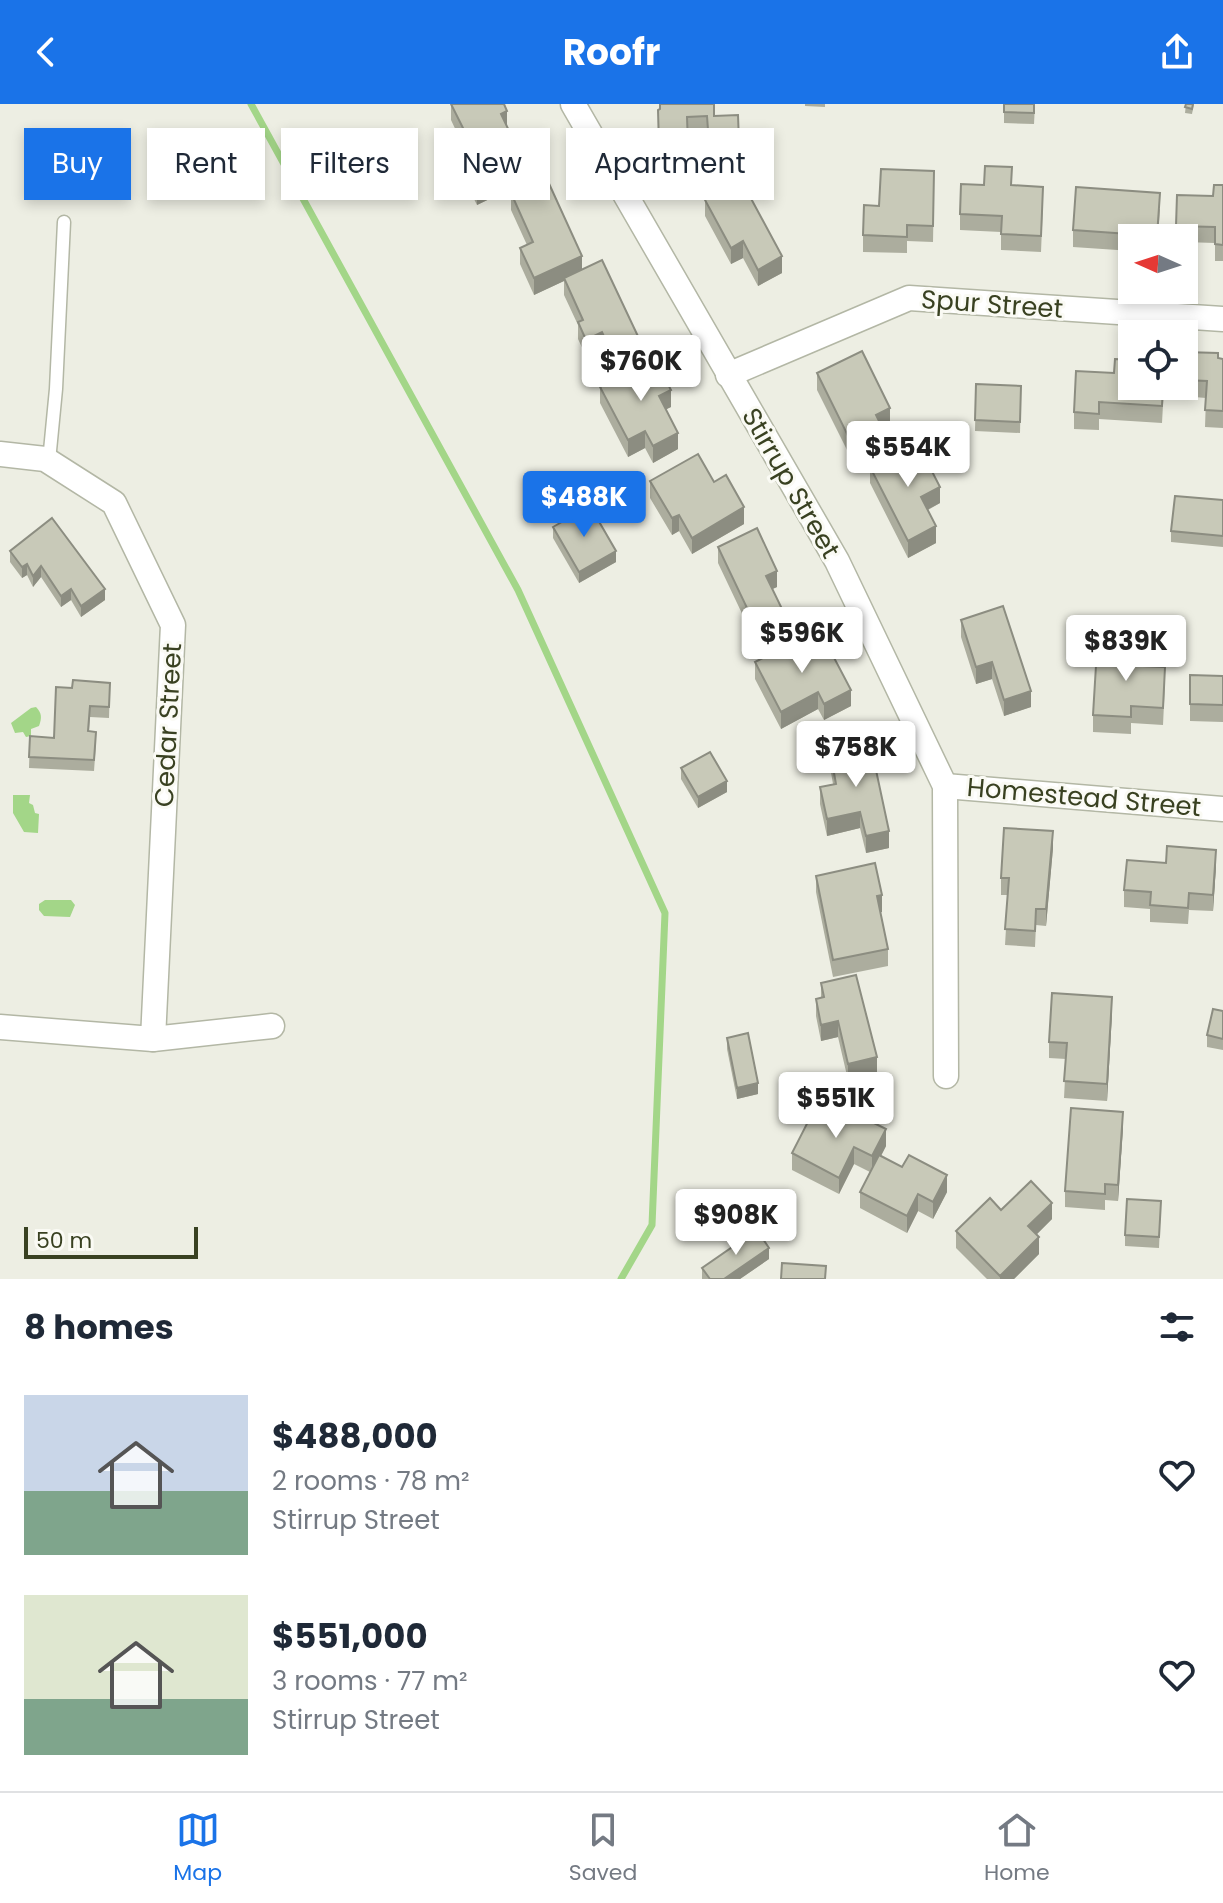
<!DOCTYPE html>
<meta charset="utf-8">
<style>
:root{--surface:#fff;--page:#f6f6f7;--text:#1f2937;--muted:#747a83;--line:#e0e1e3;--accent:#1a73e8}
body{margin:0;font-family:Poppins,sans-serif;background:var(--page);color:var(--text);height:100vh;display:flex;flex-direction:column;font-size:30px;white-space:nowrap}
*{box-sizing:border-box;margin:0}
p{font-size:26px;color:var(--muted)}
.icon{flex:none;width:44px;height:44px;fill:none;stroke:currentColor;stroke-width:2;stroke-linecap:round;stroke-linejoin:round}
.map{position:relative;height:1175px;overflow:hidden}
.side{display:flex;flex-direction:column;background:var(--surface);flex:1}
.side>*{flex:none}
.hud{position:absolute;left:24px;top:24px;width:800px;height:72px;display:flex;gap:16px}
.needle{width:52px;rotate:273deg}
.controls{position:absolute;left:1118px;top:120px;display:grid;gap:16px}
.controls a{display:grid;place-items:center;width:80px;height:80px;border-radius:0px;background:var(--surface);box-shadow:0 4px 12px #0003;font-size:40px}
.scale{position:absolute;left:24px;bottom:20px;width:174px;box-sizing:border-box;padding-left:8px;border:4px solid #394121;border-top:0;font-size:22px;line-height:28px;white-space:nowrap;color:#394121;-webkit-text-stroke:6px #fafaf4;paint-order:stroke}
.price{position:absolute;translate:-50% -68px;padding:0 18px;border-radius:8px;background:#fff;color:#222;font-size:26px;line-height:52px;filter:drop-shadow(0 2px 4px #0008)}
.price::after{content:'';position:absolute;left:50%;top:48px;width:24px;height:18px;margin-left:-12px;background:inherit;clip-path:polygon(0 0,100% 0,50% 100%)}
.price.active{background:var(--accent);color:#fff}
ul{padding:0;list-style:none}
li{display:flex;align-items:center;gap:24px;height:200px;padding:0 24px}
li span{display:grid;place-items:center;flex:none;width:224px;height:160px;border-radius:0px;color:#555}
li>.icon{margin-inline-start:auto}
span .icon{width:96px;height:96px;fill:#fffc;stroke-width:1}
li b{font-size:34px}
h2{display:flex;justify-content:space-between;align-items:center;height:96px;padding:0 24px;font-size:34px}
.chip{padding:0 28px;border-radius:0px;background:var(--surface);box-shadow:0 4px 12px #0003;font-size:28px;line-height:72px}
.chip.active{background:var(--accent);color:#fff}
header{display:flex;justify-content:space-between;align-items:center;height:104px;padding:0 24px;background:var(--accent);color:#fff;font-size:36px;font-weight:700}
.tab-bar{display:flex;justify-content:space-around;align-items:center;height:112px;border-top:2px solid var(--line);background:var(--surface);font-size:22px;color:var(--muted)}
.tab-bar a{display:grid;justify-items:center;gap:4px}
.tab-bar .active{color:var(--accent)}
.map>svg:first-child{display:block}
.water{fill:#a3d688}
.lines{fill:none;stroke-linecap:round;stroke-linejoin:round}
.stream{stroke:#a3d688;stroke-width:7}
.service-casing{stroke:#b3b7a5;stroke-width:15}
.minor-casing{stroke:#b3b7a5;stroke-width:27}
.service{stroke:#fff;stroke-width:12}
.minor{stroke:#fff;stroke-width:24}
.wall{fill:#acad9e}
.shaded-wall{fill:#8c8d81}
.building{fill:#c8c9b8;stroke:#8c8d81;stroke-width:2}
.labels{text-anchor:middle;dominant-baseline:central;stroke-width:6;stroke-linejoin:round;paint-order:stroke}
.street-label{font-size:26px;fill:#394121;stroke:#fafaf4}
</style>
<header><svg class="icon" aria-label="back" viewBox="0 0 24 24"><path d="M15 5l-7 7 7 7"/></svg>Roofr<svg class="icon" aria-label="share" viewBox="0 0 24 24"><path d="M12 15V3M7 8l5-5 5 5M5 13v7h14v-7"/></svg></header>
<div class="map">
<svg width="1223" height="1175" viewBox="0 0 1223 1175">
<rect width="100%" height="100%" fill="#edeee3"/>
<g class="water">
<path d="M 36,603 C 42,609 42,614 39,622 L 31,625 L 31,632 L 26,633 L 23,628 L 15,629 L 11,619 L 31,604 Z"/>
<path d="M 13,691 L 30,691 L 29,699 L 33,701 L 35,709 L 39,710 L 38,729 L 24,728 L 13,709 Z"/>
<path d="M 45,796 L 71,796 L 75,801 L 70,813 L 44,812 L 39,806 L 39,800 Z"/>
</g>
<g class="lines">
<path class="stream" d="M 251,0 L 518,486 L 665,809 L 652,1121 L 621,1175"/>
<defs>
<path id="service" d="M 49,357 L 56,285 L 64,118"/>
<g id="minor">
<path d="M 573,0 L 837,457 L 945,682 L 946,972"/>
<path d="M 728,271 L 909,194 L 1223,215"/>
<path d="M 0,350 L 45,355 L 114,399 L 173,521 L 153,935"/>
<path d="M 945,682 L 1223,705"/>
<path d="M 0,923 L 153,935 L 272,922"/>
</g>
</defs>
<use href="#service" class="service-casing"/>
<use href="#minor" class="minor-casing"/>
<use href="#service" class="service"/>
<use href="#minor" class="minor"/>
</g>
<g class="wall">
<path d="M 451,0 L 507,23 L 511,48 L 510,48 L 518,81 L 477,101 L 453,53 L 453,36 L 459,33 L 451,16 Z"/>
<path d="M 659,0 L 714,0 L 714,12 L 739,38 L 739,55 L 709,56 L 707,29 L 688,30 L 688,57 L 659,58 L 658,6 L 660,6 Z"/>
<path d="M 805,0 L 825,0 L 825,3 L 805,2 Z"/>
<path d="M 1004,0 L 1035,0 L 1034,20 L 1004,19 Z"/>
<path d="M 1186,0 L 1194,0 L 1192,10 L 1185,9 Z"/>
<path d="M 1012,81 L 1043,99 L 1041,148 L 1001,146 L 1001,128 L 960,126 L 960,110 Z"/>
<path d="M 1223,81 L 1223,157 L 1215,157 L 1215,139 L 1184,138 L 1184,134 L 1176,134 L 1177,91 L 1213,92 Z"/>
<path d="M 934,83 L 933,138 L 907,137 L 907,149 L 863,148 L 863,131 L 879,102 Z"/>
<path d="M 511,89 L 582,166 L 644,260 L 671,303 L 666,305 L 678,345 L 653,359 L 645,344 L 628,353 L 600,299 L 600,283 L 616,275 L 602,245 L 586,252 L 578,235 L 578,221 L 564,191 L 564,177 L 534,191 L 520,160 L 520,144 L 527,141 L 511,106 Z"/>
<path d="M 705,96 L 782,169 L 758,182 L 743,154 L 731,160 L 705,112 Z"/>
<path d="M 1160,105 L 1158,134 L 1132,134 L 1132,147 L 1073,143 L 1073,126 Z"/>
<path d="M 1184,248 L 1223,255 L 1223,324 L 1205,323 L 1206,294 L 1182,292 L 1182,282 L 1184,282 Z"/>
<path d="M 817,269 L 890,321 L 883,324 L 886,347 L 855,362 L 817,286 Z"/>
<path d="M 1114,269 L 1164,282 L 1162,319 L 1099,315 L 1099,326 L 1074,325 L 1074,308 Z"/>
<path d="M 976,280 L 1021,282 L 1020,329 L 975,327 Z"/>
<path d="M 870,363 L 940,399 L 928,406 L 936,439 L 908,454 L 870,379 Z"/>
<path d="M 650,377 L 714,378 L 744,420 L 692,450 L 679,427 L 672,431 L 650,394 Z"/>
<path d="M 1223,396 L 1223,443 L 1171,438 L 1171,427 Z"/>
<path d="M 553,423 L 616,458 L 579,479 L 553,434 Z"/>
<path d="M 718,443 L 777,483 L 772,485 L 784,526 L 756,539 L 718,459 Z"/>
<path d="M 10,447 L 105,496 L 81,513 L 71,496 L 61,503 L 41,473 L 33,483 L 27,471 L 22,474 L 10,458 Z"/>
<path d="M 961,516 L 1031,603 L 1004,612 L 992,575 L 976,580 L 961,533 Z"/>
<path d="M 816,553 L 851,602 L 824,616 L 818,605 L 781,625 L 755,575 L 755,558 Z"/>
<path d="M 1144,562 L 1165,579 L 1163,621 L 1131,619 L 1131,630 L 1093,628 L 1093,611 Z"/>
<path d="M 1190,571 L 1223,572 L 1223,618 L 1190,617 Z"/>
<path d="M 110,579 L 109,614 L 90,613 L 89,628 L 96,639 L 94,667 L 29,664 L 30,632 L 54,634 L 72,584 Z"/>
<path d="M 830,647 L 889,744 L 866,749 L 860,724 L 827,732 L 820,700 L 820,683 L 833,680 L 830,663 Z"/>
<path d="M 681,664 L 727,688 L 698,704 L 681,675 Z"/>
<path d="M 1053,744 L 1046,822 L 1036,821 L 1035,843 L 1005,841 L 1008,791 L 1001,791 L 1001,774 Z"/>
<path d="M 1216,762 L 1213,807 L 1189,806 L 1188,820 L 1150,818 L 1150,805 L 1124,803 L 1124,786 Z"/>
<path d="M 816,772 L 882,808 L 880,808 L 888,845 L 888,862 L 833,873 L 816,788 Z"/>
<path d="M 821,879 L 877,970 L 848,976 L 838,933 L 821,937 L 816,912 L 816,895 L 821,894 Z"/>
<path d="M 1223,907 L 1223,946 L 1207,943 L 1207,931 Z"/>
<path d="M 1112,909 L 1107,997 L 1064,994 L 1066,955 L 1049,954 L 1049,938 Z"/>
<path d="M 727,934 L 758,990 L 737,995 L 727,945 Z"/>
<path d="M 816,1002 L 886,1042 L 881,1052 L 947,1088 L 933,1115 L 918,1107 L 907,1129 L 860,1104 L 860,1088 L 870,1068 L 854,1060 L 839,1090 L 792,1066 L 792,1049 Z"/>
<path d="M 1123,1024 L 1118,1097 L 1105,1096 L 1105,1106 L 1065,1103 L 1065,1087 Z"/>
<path d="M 1161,1097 L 1159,1144 L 1125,1142 L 1125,1131 Z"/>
<path d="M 1001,1106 L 1052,1115 L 1036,1131 L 1039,1150 L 1014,1175 L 987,1175 L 956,1144 L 956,1127 Z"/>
<path d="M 769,1155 L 740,1175 L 702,1175 L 702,1164 Z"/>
</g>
<g class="shaded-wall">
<path d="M 507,7 L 507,24 L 501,10 Z"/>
<path d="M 511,31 L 511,48 L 504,51 L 504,35 Z"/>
<path d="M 518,65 L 518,81 L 477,101 L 477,85 Z"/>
<path d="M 743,137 L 743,154 L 731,160 L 731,144 Z"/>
<path d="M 582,152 L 582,169 L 564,174 L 564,177 L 534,191 L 534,174 Z"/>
<path d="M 782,152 L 782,169 L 758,182 L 758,166 Z"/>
<path d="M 602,228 L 602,245 L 586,252 L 586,236 Z"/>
<path d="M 644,245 L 644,261 L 616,275 L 616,258 Z"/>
<path d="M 671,286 L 671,303 L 659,309 L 659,292 Z"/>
<path d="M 890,304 L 890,321 L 876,328 L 876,311 Z"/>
<path d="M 645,327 L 645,344 L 628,353 L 628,336 Z"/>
<path d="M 678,329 L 678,345 L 653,359 L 653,342 Z"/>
<path d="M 886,331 L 886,347 L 855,362 L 855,346 Z"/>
<path d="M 940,383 L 940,399 L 921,409 L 921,393 Z"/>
<path d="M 744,403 L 744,420 L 692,450 L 692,434 Z"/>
<path d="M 679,411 L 679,427 L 672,431 L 672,414 Z"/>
<path d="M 936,422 L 936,439 L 908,454 L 908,437 Z"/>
<path d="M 616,447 L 616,458 L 579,479 L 579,468 Z"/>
<path d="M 27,460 L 27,471 L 22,474 L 22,463 Z"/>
<path d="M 41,462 L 41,473 L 33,483 L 33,472 Z"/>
<path d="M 777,467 L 777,483 L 766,488 L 766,472 Z"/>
<path d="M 71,485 L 71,496 L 61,503 L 61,492 Z"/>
<path d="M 105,485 L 105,496 L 81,513 L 81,502 Z"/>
<path d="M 784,509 L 784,526 L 756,539 L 756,523 Z"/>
<path d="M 992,558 L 992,575 L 976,580 L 976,563 Z"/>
<path d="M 851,586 L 851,602 L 824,616 L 824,600 Z"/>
<path d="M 1031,587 L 1031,603 L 1004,612 L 1004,596 Z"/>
<path d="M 818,588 L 818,605 L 781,625 L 781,608 Z"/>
<path d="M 727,677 L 727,688 L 698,704 L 698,693 Z"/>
<path d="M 860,708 L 860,724 L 827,732 L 827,715 Z"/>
<path d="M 889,727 L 889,744 L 866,749 L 866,732 Z"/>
<path d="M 1053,727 L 1053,744 L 1046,822 L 1046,805 Z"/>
<path d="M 1216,746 L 1216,762 L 1213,807 L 1213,791 Z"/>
<path d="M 882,791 L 882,808 L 877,809 L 877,792 Z"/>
<path d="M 1112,893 L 1112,909 L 1107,997 L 1107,980 Z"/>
<path d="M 838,917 L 838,933 L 821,937 L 821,921 Z"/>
<path d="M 877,953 L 877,970 L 848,976 L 848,960 Z"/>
<path d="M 758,979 L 758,990 L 737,995 L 737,984 Z"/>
<path d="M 1123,1008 L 1123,1024 L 1118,1097 L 1118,1081 Z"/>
<path d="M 886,1025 L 886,1042 L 872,1069 L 872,1052 Z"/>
<path d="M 854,1043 L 854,1060 L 839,1090 L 839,1074 Z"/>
<path d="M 947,1071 L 947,1088 L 933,1115 L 933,1098 Z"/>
<path d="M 918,1090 L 918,1107 L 907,1129 L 907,1112 Z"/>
<path d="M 1052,1099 L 1052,1115 L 1028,1139 L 1028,1122 Z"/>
<path d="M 1039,1133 L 1039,1150 L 1014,1175 L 1000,1175 L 1000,1172 Z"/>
<path d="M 769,1144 L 769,1155 L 740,1175 L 724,1175 Z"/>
</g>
<g class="building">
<path d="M 451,0 L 504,0 L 507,7 L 501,10 L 511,31 L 504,35 L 518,65 L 477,85 L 453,36 L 466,30 Z"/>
<path d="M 660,0 L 714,0 L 714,12 L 738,11 L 739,38 L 709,40 L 707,12 L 687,13 L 688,41 L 659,42 L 658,6 L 660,5 Z"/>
<path d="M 1004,0 L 1034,0 L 1034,9 L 1004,8 Z"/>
<path d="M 1186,0 L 1193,0 L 1192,5 L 1185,3 Z"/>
<path d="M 985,62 L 1012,63 L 1011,81 L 1043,83 L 1041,132 L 1001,130 L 1002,112 L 960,110 L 961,80 L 984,81 Z"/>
<path d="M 881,65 L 934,67 L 933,122 L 907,121 L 907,133 L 863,131 L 864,101 L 879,102 Z"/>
<path d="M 546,73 L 582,152 L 534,174 L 520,144 L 533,138 L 511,89 Z"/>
<path d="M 741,76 L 782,152 L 758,166 L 743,137 L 731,144 L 705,96 Z"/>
<path d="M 1214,81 L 1223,81 L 1223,141 L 1215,140 L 1215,123 L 1176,122 L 1177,91 L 1213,92 Z"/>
<path d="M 1076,83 L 1160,89 L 1157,132 L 1073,126 Z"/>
<path d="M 602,156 L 644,245 L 616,258 L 602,228 L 586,236 L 578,218 L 583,216 L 564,174 Z"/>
<path d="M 862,247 L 890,304 L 876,311 L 886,331 L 855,346 L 817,269 Z"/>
<path d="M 1184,248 L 1218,249 L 1218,254 L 1223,255 L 1223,307 L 1205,306 L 1207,277 L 1184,276 Z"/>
<path d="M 654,254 L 671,286 L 659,292 L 678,329 L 653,342 L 645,327 L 628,336 L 600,283 Z"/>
<path d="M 1115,255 L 1132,256 L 1132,282 L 1163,282 L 1162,302 L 1099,298 L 1099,310 L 1074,308 L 1076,267 L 1114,269 Z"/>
<path d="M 976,280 L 1021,282 L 1020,318 L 975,316 Z"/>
<path d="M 917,338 L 940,383 L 921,393 L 936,422 L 908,437 L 870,363 Z"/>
<path d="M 698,350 L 714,378 L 726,371 L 744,403 L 692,434 L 679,411 L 672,414 L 650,377 Z"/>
<path d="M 1175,392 L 1223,396 L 1223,432 L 1171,427 Z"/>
<path d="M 590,402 L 616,447 L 579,468 L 553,423 Z"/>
<path d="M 52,414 L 105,485 L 81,502 L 71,485 L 61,492 L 41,462 L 33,472 L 27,460 L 22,463 L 10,447 Z"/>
<path d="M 757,424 L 777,467 L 766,472 L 784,509 L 756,523 L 718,443 Z"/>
<path d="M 1003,502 L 1031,587 L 1004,596 L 992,558 L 976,563 L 961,516 Z"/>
<path d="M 805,532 L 816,553 L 830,546 L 851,586 L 824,600 L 818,588 L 781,608 L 755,558 Z"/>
<path d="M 1097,545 L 1144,547 L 1143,562 L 1165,563 L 1163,604 L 1131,602 L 1131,613 L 1093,611 Z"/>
<path d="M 1190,571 L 1223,572 L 1223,601 L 1190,600 Z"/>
<path d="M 73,576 L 110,579 L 109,603 L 90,602 L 88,627 L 96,628 L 94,656 L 29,653 L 30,632 L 54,634 L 56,583 L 72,584 Z"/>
<path d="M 870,638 L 889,727 L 866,732 L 860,708 L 827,715 L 820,683 L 836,680 L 830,647 Z"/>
<path d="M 710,648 L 727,677 L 698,693 L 681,664 Z"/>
<path d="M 1004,724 L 1053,727 L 1046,805 L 1036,805 L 1035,827 L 1005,825 L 1009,774 L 1001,774 Z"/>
<path d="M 1167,742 L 1216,746 L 1213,791 L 1189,789 L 1188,804 L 1150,801 L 1151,788 L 1124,786 L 1127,756 L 1166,759 Z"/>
<path d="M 875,759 L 882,791 L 877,792 L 888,845 L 833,856 L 816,772 Z"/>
<path d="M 856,871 L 877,953 L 848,960 L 838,917 L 821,921 L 816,895 L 824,893 L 821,879 Z"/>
<path d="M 1052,889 L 1112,893 L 1107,980 L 1064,977 L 1067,939 L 1049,938 Z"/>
<path d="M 1213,905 L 1223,907 L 1223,935 L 1207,931 Z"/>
<path d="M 748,929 L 758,979 L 737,984 L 727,934 Z"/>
<path d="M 816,1002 L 847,1018 L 852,1008 L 886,1025 L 872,1052 L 854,1043 L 839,1074 L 792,1049 Z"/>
<path d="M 1071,1004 L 1123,1008 L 1118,1081 L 1105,1080 L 1105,1090 L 1065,1087 Z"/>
<path d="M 879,1051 L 902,1063 L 909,1051 L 947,1071 L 933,1098 L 918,1090 L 907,1112 L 860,1088 Z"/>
<path d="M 1031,1077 L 1052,1099 L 1028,1122 L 1039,1133 L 1000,1172 L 956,1127 L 990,1094 L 1001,1106 Z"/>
<path d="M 1127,1095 L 1161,1097 L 1159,1133 L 1125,1131 Z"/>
<path d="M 757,1126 L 769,1144 L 724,1175 L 710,1175 L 702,1164 Z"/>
<path d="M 782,1159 L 826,1162 L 825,1175 L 781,1175 Z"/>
</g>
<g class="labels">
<g class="street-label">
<text transform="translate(992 200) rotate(4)">Spur Street</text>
<text transform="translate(791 379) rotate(60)">Stirrup Street</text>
<text transform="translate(168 621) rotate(-87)">Cedar Street</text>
<text transform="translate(1084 693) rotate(5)">Homestead Street</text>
</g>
</g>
</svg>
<div class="controls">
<a><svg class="needle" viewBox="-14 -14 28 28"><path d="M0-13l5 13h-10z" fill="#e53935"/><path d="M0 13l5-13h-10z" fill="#747a83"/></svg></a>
<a><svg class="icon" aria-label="locate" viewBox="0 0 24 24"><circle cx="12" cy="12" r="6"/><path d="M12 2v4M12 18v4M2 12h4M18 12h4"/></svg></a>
</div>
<div class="scale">50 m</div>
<b class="price" style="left:641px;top:299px">$760K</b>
<b class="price" style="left:908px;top:385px">$554K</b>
<b class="price active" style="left:584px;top:435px">$488K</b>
<b class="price" style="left:802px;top:571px">$596K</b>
<b class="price" style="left:1126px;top:579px">$839K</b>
<b class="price" style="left:856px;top:685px">$758K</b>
<b class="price" style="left:836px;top:1036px">$551K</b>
<b class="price" style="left:736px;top:1153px">$908K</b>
<div class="hud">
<a class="chip active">Buy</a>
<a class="chip">Rent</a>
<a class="chip">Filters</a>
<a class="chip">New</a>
<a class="chip">Apartment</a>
</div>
</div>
<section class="side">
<h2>8 homes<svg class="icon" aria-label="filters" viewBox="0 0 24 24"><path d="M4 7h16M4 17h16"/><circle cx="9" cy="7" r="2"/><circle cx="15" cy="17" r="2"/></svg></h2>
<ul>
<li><span style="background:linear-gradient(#c9d6e8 60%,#7fa58c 0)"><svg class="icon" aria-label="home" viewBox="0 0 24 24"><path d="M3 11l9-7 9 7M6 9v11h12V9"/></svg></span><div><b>$488,000</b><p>2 rooms · 78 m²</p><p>Stirrup Street</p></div><svg class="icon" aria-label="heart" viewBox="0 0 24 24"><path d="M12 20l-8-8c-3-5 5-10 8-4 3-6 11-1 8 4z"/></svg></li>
<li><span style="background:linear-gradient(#dfe7d0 65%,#7fa58c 0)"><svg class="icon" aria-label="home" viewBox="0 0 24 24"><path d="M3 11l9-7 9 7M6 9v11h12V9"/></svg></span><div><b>$551,000</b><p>3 rooms · 77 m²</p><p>Stirrup Street</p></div><svg class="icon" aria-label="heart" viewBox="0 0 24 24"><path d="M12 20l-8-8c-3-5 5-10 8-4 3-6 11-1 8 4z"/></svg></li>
</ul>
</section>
<nav class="tab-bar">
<a class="active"><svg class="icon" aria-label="map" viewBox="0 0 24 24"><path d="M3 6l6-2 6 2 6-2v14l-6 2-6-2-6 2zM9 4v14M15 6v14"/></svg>Map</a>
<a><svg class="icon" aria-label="saved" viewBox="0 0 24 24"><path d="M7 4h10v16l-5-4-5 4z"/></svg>Saved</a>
<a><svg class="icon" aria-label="home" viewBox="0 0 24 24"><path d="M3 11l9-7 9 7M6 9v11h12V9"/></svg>Home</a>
</nav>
